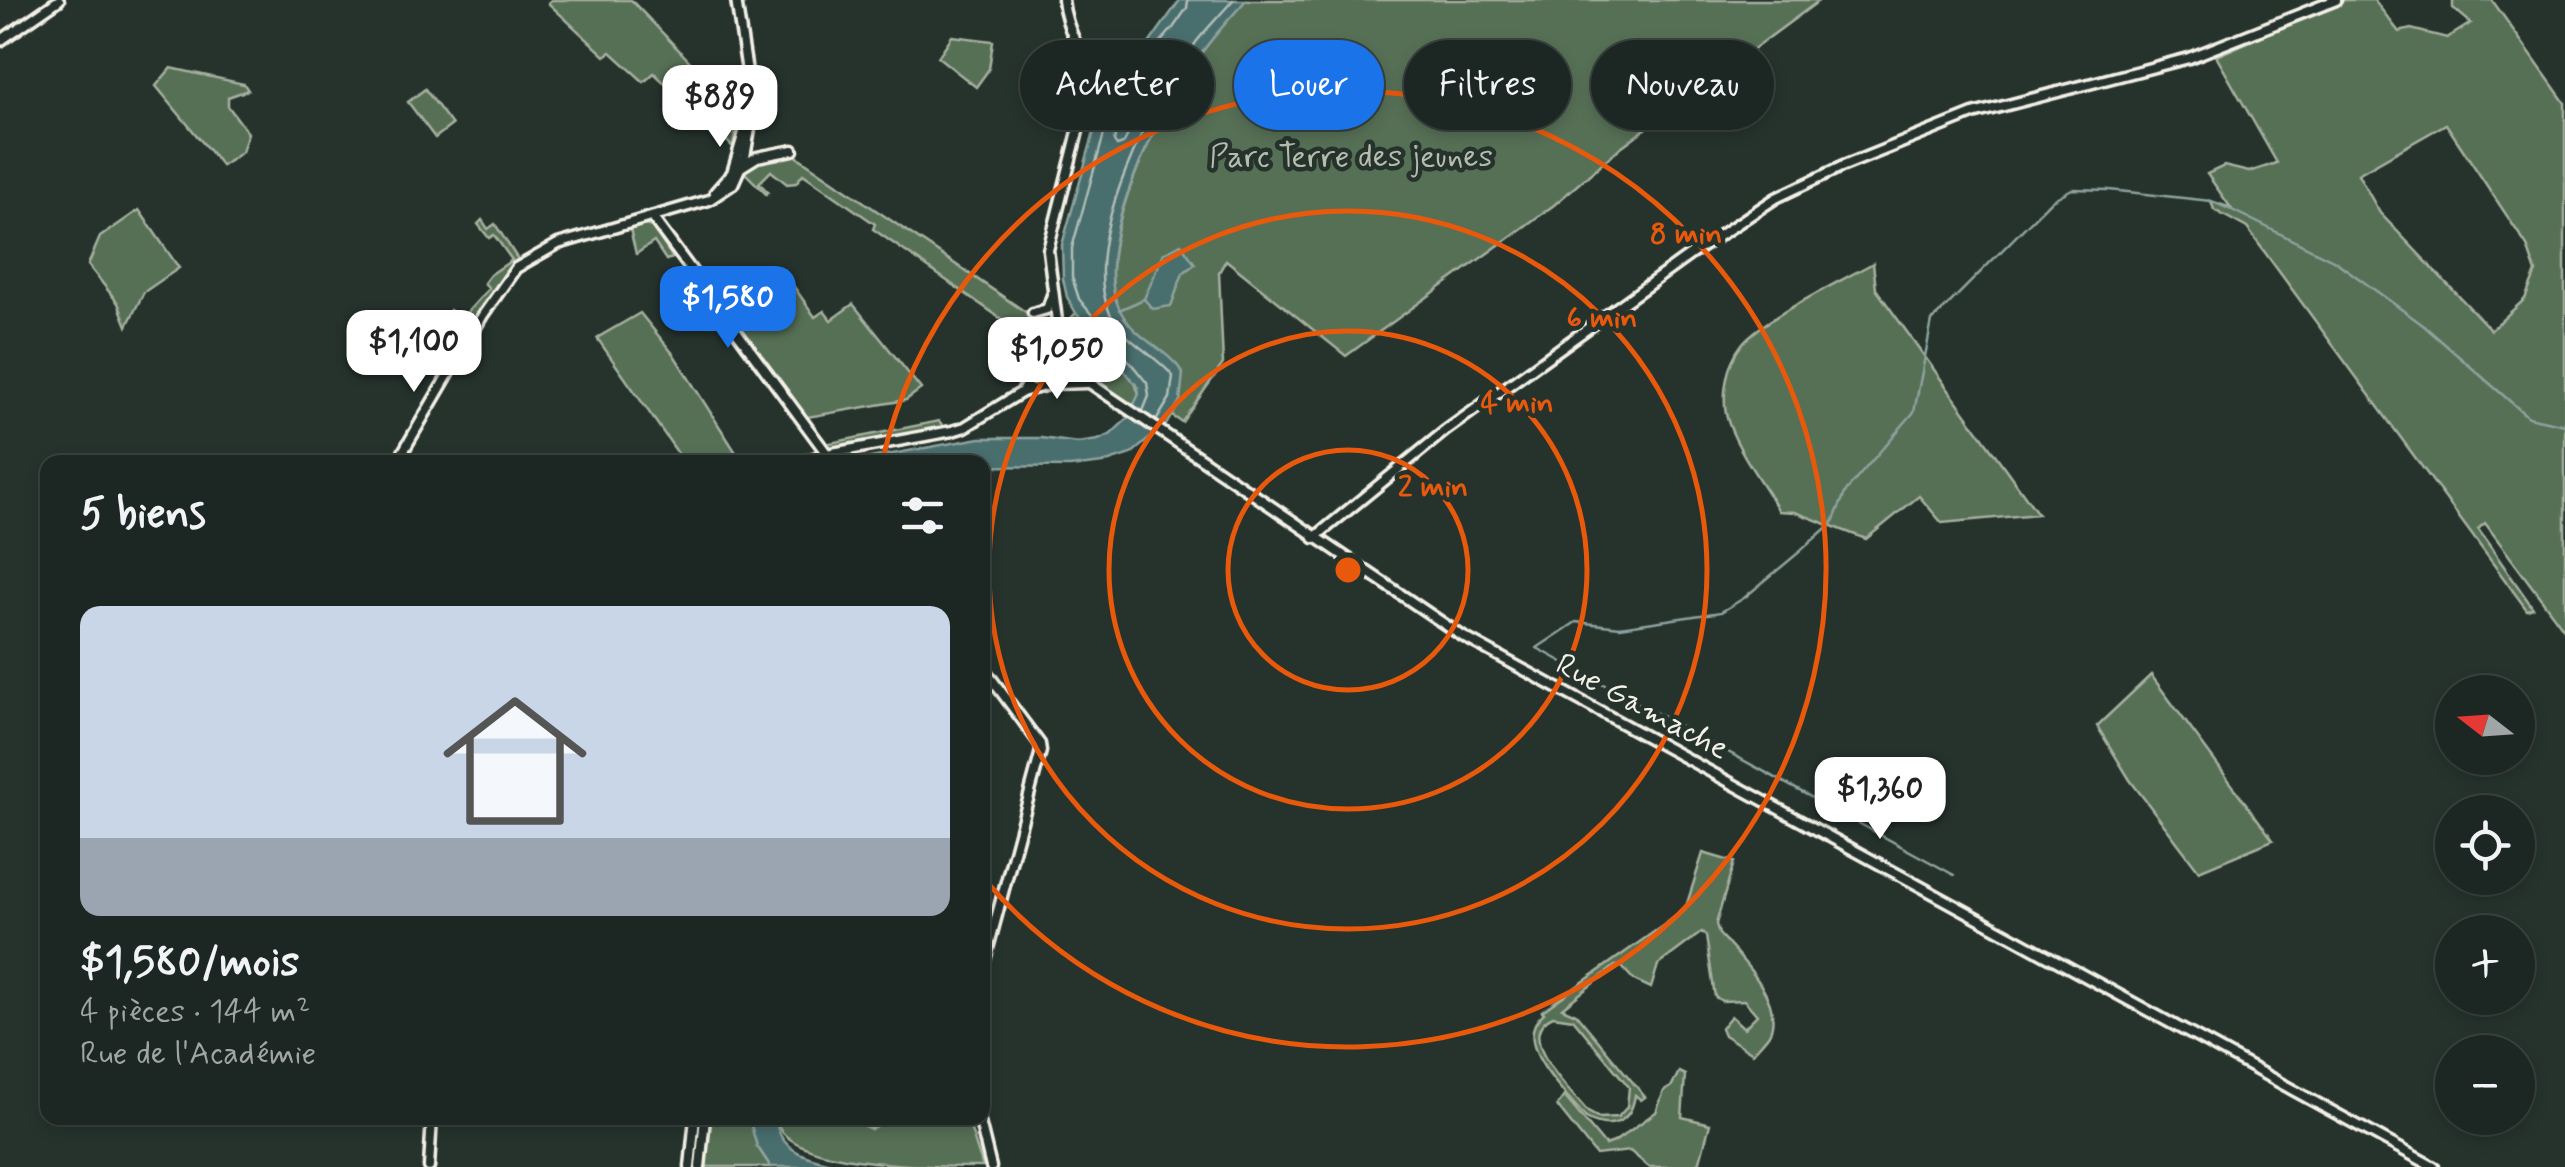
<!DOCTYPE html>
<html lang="fr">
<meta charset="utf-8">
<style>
:root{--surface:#1c2622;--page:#252e2a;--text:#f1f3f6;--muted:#a0a5a5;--line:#3a4340;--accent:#1a73e8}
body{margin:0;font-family:Mynerve,sans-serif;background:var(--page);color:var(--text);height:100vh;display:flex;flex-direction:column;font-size:38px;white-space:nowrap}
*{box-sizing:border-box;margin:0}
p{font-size:32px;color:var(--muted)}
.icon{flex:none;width:55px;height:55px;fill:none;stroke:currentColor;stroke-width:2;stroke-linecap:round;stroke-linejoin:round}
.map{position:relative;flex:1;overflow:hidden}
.drawer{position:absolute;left:40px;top:455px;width:950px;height:670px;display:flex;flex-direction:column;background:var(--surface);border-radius:20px;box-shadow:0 5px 15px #0003,0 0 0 2px var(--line)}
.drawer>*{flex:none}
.hud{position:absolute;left:1020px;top:40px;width:950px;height:90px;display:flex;gap:20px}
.needle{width:65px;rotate:287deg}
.tools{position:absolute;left:2435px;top:675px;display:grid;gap:20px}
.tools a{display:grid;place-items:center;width:100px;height:100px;border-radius:50%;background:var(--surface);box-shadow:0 5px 15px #0003,0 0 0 2px var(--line);font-size:50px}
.price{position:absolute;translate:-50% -85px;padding:0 22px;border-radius:20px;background:#fff;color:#222;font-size:32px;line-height:65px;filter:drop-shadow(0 2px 5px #0008)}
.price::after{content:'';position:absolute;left:50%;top:60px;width:30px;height:22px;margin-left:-15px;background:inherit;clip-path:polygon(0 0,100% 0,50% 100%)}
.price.on{background:var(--accent);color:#fff}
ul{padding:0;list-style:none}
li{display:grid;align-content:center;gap:20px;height:530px;padding:0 40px}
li+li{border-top:2px solid var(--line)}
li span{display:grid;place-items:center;height:310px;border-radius:20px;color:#555}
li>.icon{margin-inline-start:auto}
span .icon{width:180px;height:180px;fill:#fffc;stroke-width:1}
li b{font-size:42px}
h2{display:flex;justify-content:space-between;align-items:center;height:120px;padding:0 40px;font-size:42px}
.tag{padding:0 35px;border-radius:45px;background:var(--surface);box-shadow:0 5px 15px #0003,0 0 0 2px var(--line);font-size:35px;line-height:90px}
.tag.on{background:var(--accent);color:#fff}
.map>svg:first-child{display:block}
.green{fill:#577056;stroke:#a6b09f;stroke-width:2.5;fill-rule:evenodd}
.water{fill:#4a6e6e;stroke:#8ea29f;stroke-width:2.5}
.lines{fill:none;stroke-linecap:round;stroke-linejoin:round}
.shore{stroke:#b0bdb7;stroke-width:2.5}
.stream{stroke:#8ea29f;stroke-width:2.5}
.secondary-casing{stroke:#f4f1e8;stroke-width:15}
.secondary{stroke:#26332d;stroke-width:8}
.ring{fill:none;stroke:#e8590c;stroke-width:5}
.labels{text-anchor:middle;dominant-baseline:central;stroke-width:9;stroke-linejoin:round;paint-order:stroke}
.park-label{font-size:32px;fill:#b5bdae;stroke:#26332d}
.street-label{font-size:32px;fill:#f4f1e8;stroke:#26332d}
.centre{fill:#e8590c;stroke:#26332d;stroke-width:5}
.ring-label{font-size:30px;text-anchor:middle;font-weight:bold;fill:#e8590c;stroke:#26332d;stroke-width:9;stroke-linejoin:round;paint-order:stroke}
</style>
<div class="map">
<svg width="2565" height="1167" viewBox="0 0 2565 1167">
<rect width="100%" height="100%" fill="#26332d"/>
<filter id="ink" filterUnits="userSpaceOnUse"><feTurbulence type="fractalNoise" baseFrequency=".01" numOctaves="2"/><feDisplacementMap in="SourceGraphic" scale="20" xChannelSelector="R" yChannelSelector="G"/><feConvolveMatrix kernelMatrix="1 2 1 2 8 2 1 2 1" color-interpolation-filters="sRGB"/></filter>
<g filter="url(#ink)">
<g class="green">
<path d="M 551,0 L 631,0 L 738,112 L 733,147 L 654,73 L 644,82 L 611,52 L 605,56 L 548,3 Z"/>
<path d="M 1246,0 L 1820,0 L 1621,147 L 1554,205 L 1346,356 L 1226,260 L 1219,272 L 1223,364 L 1182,422 L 1172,416 L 1180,401 L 1177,365 C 1155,348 1130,333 1118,307 C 1090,241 1165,100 1206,46 C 1218,30 1232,15 1246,0 Z"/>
<path d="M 2344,0 L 2374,0 L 2399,32 L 2411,29 L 2447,38 L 2471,23 L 2453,8 L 2453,0 L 2492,0 L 2565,103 L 2565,631 L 2485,523 L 2478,529 L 2533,608 L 2527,610 L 2247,228 L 2214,210 L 2211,201 L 2231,208 L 2207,174 L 2224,166 L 2249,172 L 2277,163 L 2216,56 ZM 2446,124 L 2527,246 L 2536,272 L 2525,299 L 2491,330 L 2380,213 L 2358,174 Z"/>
<path d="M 952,36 L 993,41 L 989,69 L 976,87 L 938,57 Z"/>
<path d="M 171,68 L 244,84 L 248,90 L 228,97 L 228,106 L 248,133 L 242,152 L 222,166 L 156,86 Z"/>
<path d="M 425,89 L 452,125 L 435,138 L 408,102 Z"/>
<path d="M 792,153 L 1049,328 L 1040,346 L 873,229 L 875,224 L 803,174 L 796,183 L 787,184 L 771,171 L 759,183 L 768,192 L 766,194 L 743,171 L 760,158 Z"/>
<path d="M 139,210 L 179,268 L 144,292 L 127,326 L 118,303 L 88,265 L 100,237 Z"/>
<path d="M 482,220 L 488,229 L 495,224 L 519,261 L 503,276 L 463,337 L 446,315 L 450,310 L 461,319 L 489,288 L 484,283 L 490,275 L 512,260 L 494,235 L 489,238 L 478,224 Z"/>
<path d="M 645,225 L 652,227 L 673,258 L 666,260 L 654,242 L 636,254 L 630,229 Z"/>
<path d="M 1873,263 L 1876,289 L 2038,514 L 1942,523 L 1919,496 L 1866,539 L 1795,512 L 1779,511 C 1763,484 1740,454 1729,424 C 1720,400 1726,364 1742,344 C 1763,318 1841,281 1873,263 Z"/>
<path d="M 790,281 L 815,317 L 824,311 L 831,320 L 853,304 L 921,389 L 906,400 L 802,418 L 729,318 Z"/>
<path d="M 640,313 L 674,355 L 742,462 L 684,462 L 597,338 Z"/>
<path d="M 1076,313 L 1134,380 L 1139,394 L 1134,407 L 1053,352 C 1062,338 1063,324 1076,313 Z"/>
<path d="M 939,421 L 944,427 L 939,429 L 829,449 L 825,444 Z"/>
<path d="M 2151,675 L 2273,840 L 2199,871 L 2130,780 L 2097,726 Z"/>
<path d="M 1703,853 L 1734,862 L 1716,924 L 1719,934 C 1738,955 1786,1002 1769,1034 C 1765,1040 1758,1047 1753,1053 L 1724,1035 L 1721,1028 L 1731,1016 L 1744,1028 L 1757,1015 L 1744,1000 L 1722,1001 L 1715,997 L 1706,936 L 1702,932 L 1658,965 L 1651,988 L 1634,980 L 1621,966 L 1615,966 L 1562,1008 L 1576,1014 L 1645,1097 L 1641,1100 L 1635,1095 C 1631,1123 1611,1131 1586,1118 C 1566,1093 1508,1042 1544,1013 L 1542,1011 L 1685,910 ZM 1553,1016 L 1573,1019 L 1629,1087 L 1627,1107 L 1618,1117 L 1599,1118 L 1588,1112 C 1571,1091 1511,1035 1553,1016 Z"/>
<path d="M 1679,1072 L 1685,1075 L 1682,1117 L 1710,1124 L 1700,1161 L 1691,1167 L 1649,1167 L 1630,1151 L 1596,1155 L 1557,1106 L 1564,1096 L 1605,1145 L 1614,1142 L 1656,1112 L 1664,1091 L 1671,1087 Z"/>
<path d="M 709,1118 L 749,1118 L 757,1146 L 771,1167 L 704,1167 Z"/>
<path d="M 776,1118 L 847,1118 L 871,1129 L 890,1118 L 968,1121 L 983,1167 C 935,1167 780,1167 776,1118 Z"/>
</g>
<g class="water">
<path d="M 1180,0 L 1246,0 C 1232,16 1218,31 1206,47 C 1165,100 1088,243 1119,308 C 1133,339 1166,347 1183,373 L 1180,401 L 1166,425 L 1131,454 L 1103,463 L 1070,467 L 983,466 L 982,462 L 848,462 L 980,438 L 1041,438 L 1078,443 L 1098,440 L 1110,435 L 1127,419 L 1139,394 L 1138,387 L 1076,313 L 1067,297 L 1063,279 L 1062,245 L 1104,97 L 1112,83 L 1148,45 Z"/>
<path d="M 1181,244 L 1195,264 L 1183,273 L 1171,306 L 1153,309 L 1144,299 L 1164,253 Z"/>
<path d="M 749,1118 L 776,1118 C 778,1156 818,1160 849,1167 L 771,1167 L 757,1146 Z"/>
</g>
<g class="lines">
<g class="shore">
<path d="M 1148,77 L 1154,77 L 1156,83 L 1123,144 L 1117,146 L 1114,142 C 1118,116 1129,95 1148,77 Z"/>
<path d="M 1143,411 L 1149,396 L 1147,383 L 1079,299 L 1072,277 L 1072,248 L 1113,102 L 1127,80 L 1173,28 L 1187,8 L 1188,0"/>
<path d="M 1156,421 L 1170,398 L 1173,376 C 1153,352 1123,342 1109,311 C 1079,240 1154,98 1197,41 C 1208,27 1221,14 1233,0"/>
</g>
<g class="stream">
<path d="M 1119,310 L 1144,299"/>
<path d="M 1954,875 L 1537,648 L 1576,622 L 1620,627 L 1721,612 L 1744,598 L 1797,554 L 1833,522 L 1846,491 L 1914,412 L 1932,321 L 2052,200 L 2072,189 L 2109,190 L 2211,201 L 2232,210 L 2335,261 L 2423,325 L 2528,417 L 2565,425"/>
</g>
<defs>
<g id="secondary">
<path d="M 0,41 L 59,0"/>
<path d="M 741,167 L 757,157 L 793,150"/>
<path d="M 715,192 L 732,173 L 749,116"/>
<path d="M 652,217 L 833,462"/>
<path d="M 1033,313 L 1047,309 L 1052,295"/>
<path d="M 1047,354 L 1462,636 L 2434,1167"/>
<path d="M 1022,392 L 1052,384 L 1086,383"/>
<path d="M 397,462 L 483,315 L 516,268 L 558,244 L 709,200 L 733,184 L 745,157 L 751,123 L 750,91 L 736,0"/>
<path d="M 801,462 L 827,454 L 952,431 L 965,427 L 1022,392 L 1058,329 L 1048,250 L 1088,92 C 1088,56 1066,34 1063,0"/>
<path d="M 1314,538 L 1445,431 L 1690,255 L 1776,198 L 1841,167 L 1973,114 L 2189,58 L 2336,0"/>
<path d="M 982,666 L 1040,744 L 1041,751 L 982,971"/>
<path d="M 979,1118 L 991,1167"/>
<path d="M 429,1167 L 432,1118"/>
<path d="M 690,1167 L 695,1118"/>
<path d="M 700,1167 L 705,1118"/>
</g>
</defs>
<use href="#secondary" class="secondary-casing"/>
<use href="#secondary" class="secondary"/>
</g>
</g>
<g class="ring">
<circle cx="1348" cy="570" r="120"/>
<circle cx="1348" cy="570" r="239"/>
<circle cx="1348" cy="570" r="359"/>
<path d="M882 462A478 478 0 1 1 985 880"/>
</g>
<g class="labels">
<g class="park-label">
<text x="1351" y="157">Parc Terre des jeunes</text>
</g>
<g class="street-label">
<text transform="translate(1642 707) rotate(28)">Rue Gamache</text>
</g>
</g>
<circle cx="1348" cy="570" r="15" class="centre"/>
<g class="ring-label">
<text x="1686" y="243">8 min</text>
<text x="1602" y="327">6 min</text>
<text x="1517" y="412">4 min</text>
<text x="1433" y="496">2 min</text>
</g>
</svg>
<div class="tools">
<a><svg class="needle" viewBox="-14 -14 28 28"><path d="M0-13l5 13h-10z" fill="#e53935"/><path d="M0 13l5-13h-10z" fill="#a0a5a5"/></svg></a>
<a><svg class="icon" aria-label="locate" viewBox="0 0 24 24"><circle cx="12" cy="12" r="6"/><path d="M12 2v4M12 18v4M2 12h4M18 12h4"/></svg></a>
<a>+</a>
<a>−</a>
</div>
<b class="price" style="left:720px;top:150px">$889</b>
<b class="price on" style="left:728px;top:351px">$1,580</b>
<b class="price" style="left:414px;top:395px">$1,100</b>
<b class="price" style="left:1057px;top:402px">$1,050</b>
<b class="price" style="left:1880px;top:842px">$1,360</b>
<div class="hud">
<a class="tag">Acheter</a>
<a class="tag on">Louer</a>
<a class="tag">Filtres</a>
<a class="tag">Nouveau</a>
</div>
<section class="drawer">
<h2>5 biens<svg class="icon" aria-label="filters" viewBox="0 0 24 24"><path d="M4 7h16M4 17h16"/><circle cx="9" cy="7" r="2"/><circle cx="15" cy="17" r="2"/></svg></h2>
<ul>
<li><span style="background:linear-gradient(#c9d6e8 75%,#9aa5b1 0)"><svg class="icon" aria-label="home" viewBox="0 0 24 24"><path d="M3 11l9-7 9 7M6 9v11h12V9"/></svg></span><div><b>$1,580/mois</b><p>4 pièces · 144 m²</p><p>Rue de l'Académie</p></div></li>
</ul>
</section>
</div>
